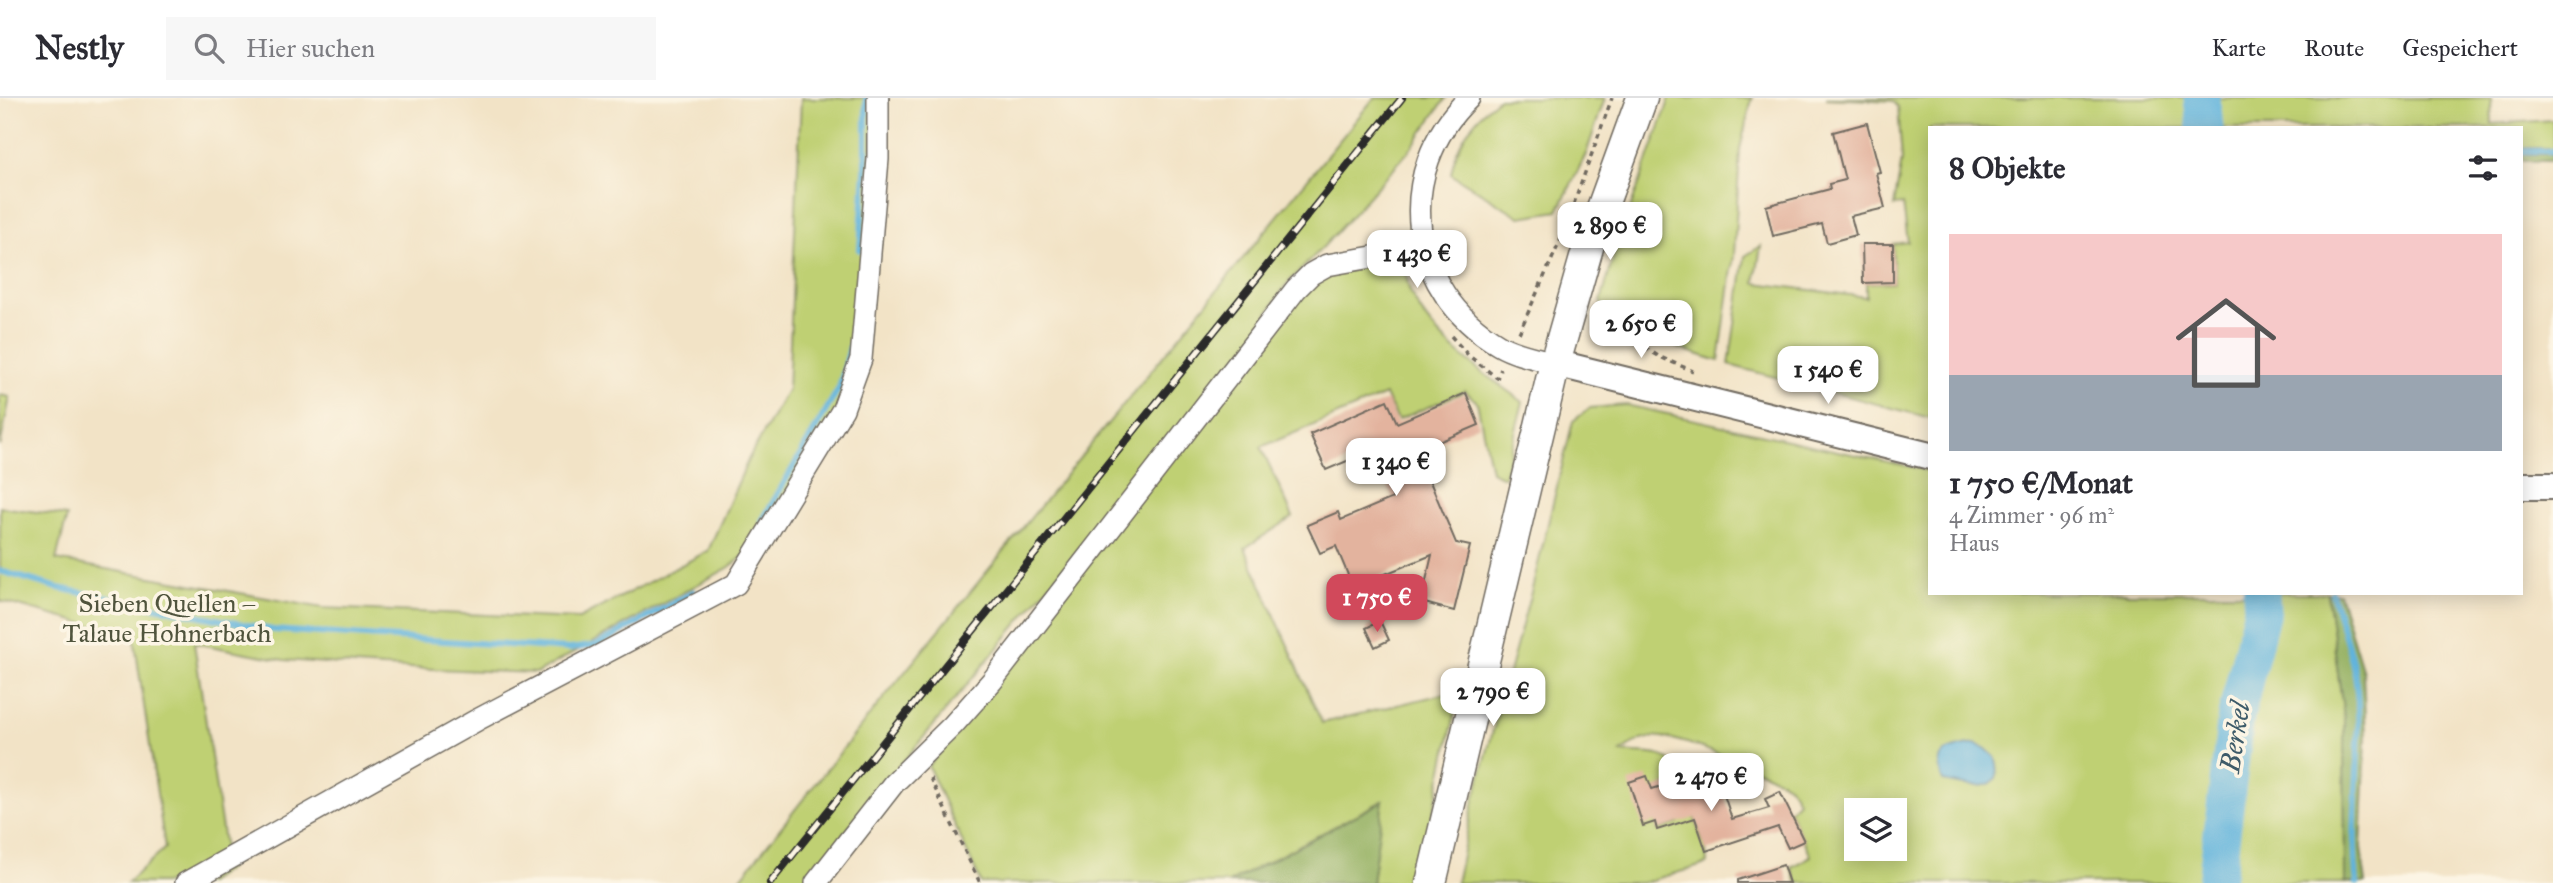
<!DOCTYPE html>
<html lang="de">
<meta charset="utf-8">
<style>
:root{--surface:#fff;--page:#f7f7f7;--text:#2b2b33;--muted:#7c7c81;--line:#e1e1e2;--accent:#d1495b}
body{margin:0;font-family:"IM FELL Great Primer",serif;background:var(--page);color:var(--text);height:100vh;display:flex;flex-direction:column;font-size:26px;white-space:nowrap}
*{box-sizing:border-box;margin:0}
p{font-size:23px;color:var(--muted)}
.icon{flex:none;width:38px;height:38px;fill:none;stroke:currentColor;stroke-width:2;stroke-linecap:round;stroke-linejoin:round}
.map{position:relative;flex:1;overflow:hidden}
.panel{position:absolute;left:1928px;top:28px;width:595px;height:469px;display:flex;flex-direction:column;background:var(--surface);border-radius:0px;box-shadow:0 4px 18px #0003}
.panel>*{flex:none}
.tools{position:absolute;left:1844px;top:700px;display:grid;gap:14px}
.tools a{display:grid;place-items:center;width:63px;height:63px;border-radius:0px;background:var(--surface);box-shadow:0 4px 18px #0003;font-size:35px}
.price{position:absolute;translate:-50% -60px;padding:0 16px;border-radius:14px;background:#fff;color:#222;font-size:23px;line-height:46px;filter:drop-shadow(0 2px 4px #0008)}
.price::after{content:'';position:absolute;left:50%;top:42px;width:21px;height:16px;margin-left:-10px;background:inherit;clip-path:polygon(0 0,100% 0,50% 100%)}
.price.active{background:var(--accent);color:#fff}
ul{padding:0;list-style:none}
li{display:grid;align-content:center;gap:14px;height:371px;padding:0 21px}
li+li{border-top:2px solid var(--line)}
li span{display:grid;place-items:center;height:217px;border-radius:0px;color:#555}
li>.icon{margin-inline-start:auto}
span .icon{width:126px;height:126px;fill:#fffc;stroke-width:1}
li b{font-size:30px}
h2{display:flex;justify-content:space-between;align-items:center;height:84px;padding:0 21px;font-size:30px}
header{display:flex;align-items:center;gap:42px;box-sizing:border-box;height:98px;padding:0 35px;background:var(--surface);border-bottom:2px solid var(--line)}
header strong{font-size:33px}
nav{display:flex;gap:38px;margin-inline-start:auto;font-size:24px}
.search{width:490px;height:63px;background:var(--page);display:flex;align-items:center;gap:18px;box-sizing:border-box;padding:0 24px;border-radius:0px;color:var(--muted);font-size:26px}
.map>svg:first-child{display:block}
.green{fill:#bfd073;stroke:#757e4f;stroke-width:2;fill-rule:evenodd}
.forest{fill:#97b265;stroke:#616e48;stroke-width:2}
.water{fill:#60b3dc;stroke:#466f84;stroke-width:2}
.lines{fill:none;stroke-linecap:round;stroke-linejoin:round}
.stream{stroke:#60b3dc;stroke-width:6}
.river{stroke:#60b3dc;stroke-width:37}
.building{fill:#e3b39e}
.minor-casing{stroke:#716b61;stroke-width:24}
.tertiary-casing{stroke:#716b61;stroke-width:30}
.secondary-casing{stroke:#716b61;stroke-width:33}
.path{stroke:#716b61;stroke-width:3.5;stroke-dasharray:5 5;stroke-linecap:butt}
.minor{stroke:#fff;stroke-width:21}
.tertiary{stroke:#fff;stroke-width:26}
.secondary{stroke:#fff;stroke-width:30}
.rail-casing{stroke:#2b2b2b;stroke-width:8}
.rail{stroke:#fcf5e5;stroke-width:5;stroke-dasharray:16;stroke-linecap:butt}
.labels{text-anchor:middle;dominant-baseline:central;stroke-width:7;stroke-linejoin:round;paint-order:stroke}
.park-label{font-size:26px;fill:#50543d;stroke:#fcf5e5}
.water-label{font-size:28px;font-style:italic;fill:#3e5b69;stroke:#fcf5e5}
</style>
<header>
<strong>Nestly</strong>
<div class="search"><svg class="icon" aria-label="search" viewBox="0 0 24 24"><circle cx="10" cy="10" r="6"/><path d="M15 15l6 6"/></svg>Hier suchen</div>
<nav><a>Karte</a><a>Route</a><a>Gespeichert</a></nav>
</header>
<div class="map">
<svg width="2553" height="785" viewBox="0 0 2553 785">
<rect width="100%" height="100%" fill="#fcf5e5"/>
<filter id="ink" filterUnits="userSpaceOnUse"><feTurbulence type="fractalNoise" baseFrequency=".0143" numOctaves="2"/><feDisplacementMap in="SourceGraphic" scale="14" xChannelSelector="R" yChannelSelector="G"/><feConvolveMatrix kernelMatrix="1 2 1 2 8 2 1 2 1" color-interpolation-filters="sRGB"/></filter>
<filter id="wash" filterUnits="userSpaceOnUse"><feTurbulence type="fractalNoise" baseFrequency=".00686" numOctaves="4" result="noise"/><feDisplacementMap in="SourceGraphic" scale="28" xChannelSelector="R" yChannelSelector="G"/><feGaussianBlur stdDeviation="1.57" result="paint"/><feColorMatrix in="noise" values="0 0 0 0 0 0 0 0 0 0 0 0 0 0 0 0 0 1.4 0 .05"/><feComposite in="paint" operator="in"/></filter>
<g filter="url(#wash)">
<rect width="100%" height="100%" fill="#f2e3c6"/>
<g class="green">
<path d="M 801,0 L 875,0 L 864,235 L 845,300 L 762,445 L 728,470 L 537,575 L 383,569 L 284,562 L 194,545 L 228,771 L 208,785 L 127,785 L 165,750 L 134,539 L 0,503 L 0,409 L 67,418 L 56,462 L 323,510 L 579,521 L 708,453 L 749,360 L 788,291 Z"/>
<path d="M 1374,0 L 1446,0 L 1409,53 L 1325,147 L 1284,189 L 1248,247 L 803,785 L 737,785 L 869,618 Z"/>
<path d="M 1499,0 L 1605,0 L 1586,56 L 1558,113 L 1520,119 L 1451,76 C 1456,45 1475,19 1499,0 Z"/>
<path d="M 1670,0 L 1752,0 L 1740,51 L 1734,157 L 1719,263 C 1681,252 1648,241 1620,212 L 1621,228 L 1603,210 L 1601,204 L 1615,153 Z"/>
<path d="M 1826,0 L 2190,0 L 2194,30 L 1930,30 L 1930,320 L 1729,267 L 1745,158 L 1761,148 L 1755,185 L 1866,199 L 1866,185 L 1893,184 L 1893,146 L 1908,144 L 1903,106 L 1894,108 L 1902,62 L 1898,9 L 1893,3 Z"/>
<path d="M 2212,0 L 2491,0 L 2492,26 L 2553,22 L 2553,50 L 2522,50 L 2522,30 L 2215,30 Z"/>
<path d="M 1383,163 L 1404,166 C 1406,175 1407,185 1410,193 C 1431,242 1482,274 1523,304 L 1504,379 L 1491,373 L 1477,304 L 1465,293 L 1398,322 L 1385,297 L 1261,349 L 1293,419 L 1245,450 L 1322,625 L 1460,592 L 1418,785 L 1372,785 L 1382,703 L 1229,785 L 981,785 L 928,668 L 996,586 L 1141,395 L 1259,257 L 1301,195 L 1330,175 Z"/>
<path d="M 0,297 L 10,299 L 0,349 Z"/>
<path d="M 1626,307 L 1930,373 L 1930,495 L 2257,495 L 2259,512 L 2233,619 L 2213,785 L 1797,785 L 1791,769 L 1811,758 L 1789,713 L 1798,703 C 1796,699 1793,692 1790,689 C 1775,676 1673,636 1655,639 C 1642,640 1631,646 1621,654 C 1651,658 1668,648 1682,682 L 1666,687 L 1655,724 L 1658,732 L 1677,726 L 1691,710 L 1706,753 L 1707,766 L 1642,785 L 1456,785 L 1474,702 L 1533,487 L 1573,323 L 1590,310 ZM 1857,712 L 1895,712 L 1895,751 L 1857,751 Z"/>
<path d="M 2265,495 L 2327,495 L 2344,619 L 2345,785 L 2219,785 L 2238,620 L 2266,510 Z"/>
</g>
<g class="forest">
<rect x="2522" y="56" width="31" height="7"/>
<path d="M 2327,495 L 2339,495 L 2363,574 L 2366,642 L 2361,750 L 2366,785 L 2345,785 L 2344,619 Z"/>
<path d="M 1383,703 L 1372,785 L 1229,785 Z"/>
</g>
<path class="water" d="M 1975,646 L 1985,650 L 1995,659 C 2009,698 1965,688 1943,683 C 1930,652 1950,651 1975,646 Z"/>
<g class="lines">
<g class="stream">
<path d="M 2522,53 L 2553,53"/>
<path d="M 860,152 L 866,59 L 866,0"/>
<path d="M 762,423 L 839,290 L 854,236"/>
<path d="M 0,473 L 58,490 L 273,532 L 570,551 L 597,547 L 694,494"/>
<path d="M 2332,495 C 2340,524 2352,554 2356,584 C 2364,651 2349,718 2357,785"/>
</g>
<g class="river">
<path d="M 2202,0 L 2205,30"/>
<path d="M 2216,785 L 2236,618 L 2262,512 L 2261,495"/>
</g>
</g>
<g id="blocks">
<g class="building">
<path d="M 1867,25 L 1880,74 L 1876,75 L 1885,110 L 1851,118 L 1856,137 L 1827,145 L 1822,126 L 1773,138 L 1766,108 L 1830,91 L 1829,86 L 1845,82 L 1833,34 Z"/>
<path d="M 1862,146 L 1893,146 L 1893,184 L 1863,185 Z"/>
<path d="M 1466,295 L 1479,327 L 1417,353 L 1456,445 L 1470,448 L 1454,513 L 1421,504 L 1432,457 L 1353,489 L 1336,448 L 1320,455 L 1307,427 L 1338,414 L 1341,422 L 1393,400 L 1380,368 L 1368,374 L 1361,357 L 1326,372 L 1310,336 L 1387,302 L 1397,325 Z"/>
<path d="M 1380,523 L 1389,542 L 1375,549 L 1366,530 Z"/>
<path d="M 1647,678 L 1652,691 L 1682,682 L 1686,693 L 1719,682 L 1732,721 L 1769,710 L 1765,701 L 1780,694 L 1804,743 L 1788,750 L 1778,729 L 1706,753 L 1695,720 L 1657,732 L 1655,724 L 1643,728 L 1629,684 Z"/>
<path d="M 1783,767 L 1789,785 L 1738,785 L 1738,782 Z"/>
</g>
</g>
</g>
<g filter="url(#ink)">
<use href="#blocks" fill-opacity="0" stroke="#716b61" stroke-width="2"/>
<g class="lines">
<defs>
<g id="minor">
<path d="M 1469,0 C 1392,74 1407,193 1499,247 C 1516,257 1537,260 1555,265"/>
<path d="M 186,785 L 477,622 L 736,486 L 843,311 L 861,261 L 878,61 L 878,0"/>
<path d="M 816,785 L 894,685 L 953,627 L 992,583 L 1296,191 L 1311,176 L 1327,167 L 1423,150"/>
</g>
<g id="tertiary">
<path d="M 1555,265 L 1930,358"/>
<path d="M 2522,388 L 2553,388"/>
</g>
<path id="secondary" d="M 1431,785 L 1555,265 L 1589,146 L 1642,0"/>
</defs>
<use href="#minor" class="minor-casing"/>
<use href="#tertiary" class="tertiary-casing"/>
<use href="#secondary" class="secondary-casing"/>
<g class="path">
<path d="M 1593,220 L 1610,228 L 1660,259 L 1693,273"/>
<path d="M 1519,235 L 1561,141 L 1612,0"/>
<path d="M 1451,238 L 1468,257 L 1497,280 L 1501,271"/>
<path d="M 930,680 L 980,785"/>
</g>
<use href="#minor" class="minor"/>
<use href="#tertiary" class="tertiary"/>
<use href="#secondary" class="secondary"/>
<defs>
<path id="rail" d="M 770,785 L 1402,0"/>
</defs>
<use href="#rail" class="rail-casing"/>
<use href="#rail" class="rail"/>
</g>
</g>
<g class="labels">
<g class="park-label">
<text x="167" y="505">Sieben Quellen –<tspan x="167" dy="30">Talaue Hohnerbach</tspan></text>
</g>
<g class="water-label">
<text transform="translate(2235 639) rotate(-81)">Berkel</text>
</g>
</g>
</svg>
<div class="tools">
<a><svg class="icon" aria-label="layers" viewBox="0 0 24 24"><path d="M12 4l9 5-9 5-9-5zM3 14l9 5 9-5"/></svg></a>
</div>
<b class="price" style="left:1610px;top:164px">2 890 €</b>
<b class="price" style="left:1417px;top:192px">1 430 €</b>
<b class="price" style="left:1641px;top:262px">2 650 €</b>
<b class="price" style="left:1828px;top:308px">1 540 €</b>
<b class="price" style="left:1396px;top:400px">1 340 €</b>
<b class="price active" style="left:1377px;top:536px">1 750 €</b>
<b class="price" style="left:1493px;top:630px">2 790 €</b>
<b class="price" style="left:1711px;top:715px">2 470 €</b>
<section class="panel">
<h2>8 Objekte<svg class="icon" aria-label="filters" viewBox="0 0 24 24"><path d="M4 7h16M4 17h16"/><circle cx="9" cy="7" r="2"/><circle cx="15" cy="17" r="2"/></svg></h2>
<ul>
<li><span style="background:linear-gradient(#f6c9c9 65%,#9aa5b1 0)"><svg class="icon" aria-label="home" viewBox="0 0 24 24"><path d="M3 11l9-7 9 7M6 9v11h12V9"/></svg></span><div><b>1 750 €/Monat</b><p>4 Zimmer · 96 m²</p><p>Haus</p></div></li>
</ul>
</section>
</div>
